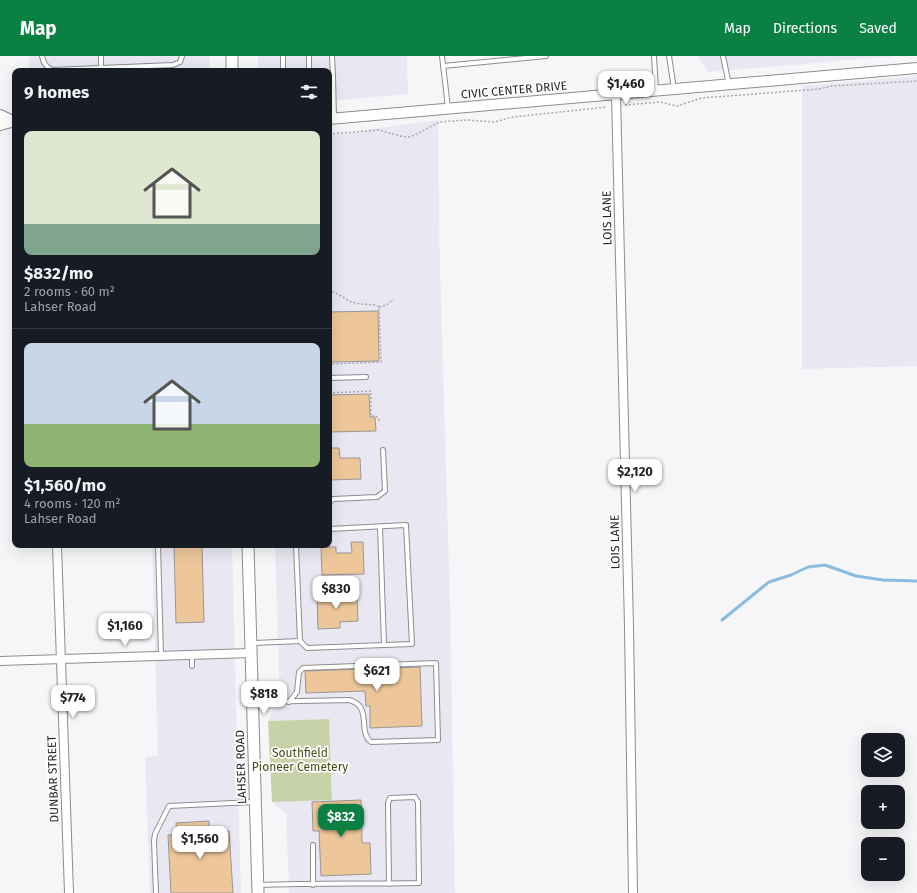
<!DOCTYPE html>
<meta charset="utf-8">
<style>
:root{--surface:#171b24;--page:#20242c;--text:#f1f3f6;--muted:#9ea1a6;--line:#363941;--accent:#0b8043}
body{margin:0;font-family:"Fira Sans",sans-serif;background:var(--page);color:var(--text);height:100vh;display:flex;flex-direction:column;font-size:15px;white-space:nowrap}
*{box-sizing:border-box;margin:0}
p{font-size:13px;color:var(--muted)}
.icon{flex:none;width:22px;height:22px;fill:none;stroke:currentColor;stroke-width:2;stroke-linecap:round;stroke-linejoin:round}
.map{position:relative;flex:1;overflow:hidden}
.panel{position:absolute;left:12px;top:12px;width:320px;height:480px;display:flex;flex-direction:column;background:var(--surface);border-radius:8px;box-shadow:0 4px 16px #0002}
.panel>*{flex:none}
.fabs{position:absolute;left:861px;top:677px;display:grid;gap:8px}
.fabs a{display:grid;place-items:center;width:44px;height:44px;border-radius:8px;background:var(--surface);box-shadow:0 4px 16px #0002;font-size:20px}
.price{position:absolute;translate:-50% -34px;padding:0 9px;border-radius:8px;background:#fff;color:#222;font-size:13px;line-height:26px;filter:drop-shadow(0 1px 2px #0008)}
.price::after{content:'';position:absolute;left:50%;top:24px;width:12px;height:9px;margin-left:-6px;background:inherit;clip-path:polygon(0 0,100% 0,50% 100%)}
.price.selected{background:var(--accent);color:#fff}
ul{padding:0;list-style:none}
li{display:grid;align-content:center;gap:8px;height:212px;padding:0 12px}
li+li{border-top:1px solid var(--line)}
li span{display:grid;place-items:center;height:124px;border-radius:8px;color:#555}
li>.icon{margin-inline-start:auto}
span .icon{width:72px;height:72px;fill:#fffc;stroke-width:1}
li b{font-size:17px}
h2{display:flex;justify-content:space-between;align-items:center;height:48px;padding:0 12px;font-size:17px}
header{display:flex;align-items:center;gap:24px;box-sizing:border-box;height:56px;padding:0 20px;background:var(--accent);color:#fff}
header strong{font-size:19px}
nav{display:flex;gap:22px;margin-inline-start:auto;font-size:14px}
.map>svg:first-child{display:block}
.built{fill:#e9e8f2}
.green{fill:#c7d2a8}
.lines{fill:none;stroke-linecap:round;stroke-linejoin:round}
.stream{stroke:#8bbcdf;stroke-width:3}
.building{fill:#edc79a;stroke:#989694}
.service-casing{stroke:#8d8c8f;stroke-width:6}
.minor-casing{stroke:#8d8c8f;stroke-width:10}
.tertiary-casing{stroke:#8d8c8f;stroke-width:12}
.secondary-casing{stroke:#8d8c8f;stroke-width:13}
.path{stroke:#a7a7a8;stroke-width:1.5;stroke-dasharray:2 2;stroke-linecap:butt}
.service{stroke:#fff;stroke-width:4}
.minor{stroke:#fff;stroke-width:8}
.tertiary{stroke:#fff;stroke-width:10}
.secondary{stroke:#fff;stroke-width:11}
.labels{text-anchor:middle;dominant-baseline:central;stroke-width:3.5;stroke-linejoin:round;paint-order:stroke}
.street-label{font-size:12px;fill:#262627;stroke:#fff}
.park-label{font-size:12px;fill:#445016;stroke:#fff}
</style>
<header>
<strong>Map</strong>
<nav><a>Map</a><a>Directions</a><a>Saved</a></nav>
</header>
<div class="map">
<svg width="917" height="837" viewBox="0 0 917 837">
<rect width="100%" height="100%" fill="#f6f6f8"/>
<g class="built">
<path d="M 29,0 L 209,0 L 210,15 L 29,15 Z"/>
<path d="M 258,0 L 407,0 L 408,38 L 329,45 L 329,15 L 258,15 Z"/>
<path d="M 698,0 L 896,0 L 708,16 Z"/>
<path d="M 917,20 L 917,310 L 802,313 L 802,30 Z"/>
<path d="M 438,64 L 440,213 L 450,545 L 455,837 L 289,837 L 286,757 L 272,746 L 332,743 L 329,663 L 268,665 L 270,658 L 280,649 L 275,489 L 329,489 L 329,80 L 378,72 Z"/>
<path d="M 152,489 L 232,489 L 241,837 L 150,837 L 145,701 L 158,700 Z"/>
</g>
<path class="green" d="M 329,663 L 332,744 L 272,746 L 268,665 Z"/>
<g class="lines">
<path class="stream" d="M 722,564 L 769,526 L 791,519 L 808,511 L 825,509 L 856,520 L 883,524 L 917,525"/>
</g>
<g class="building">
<path d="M 378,255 L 379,305 L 329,306 L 329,256 Z"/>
<path d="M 369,338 L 370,361 L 375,361 L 376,375 L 329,376 L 329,339 Z"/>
<path d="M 329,392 L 339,392 L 340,402 L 360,402 L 361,423 L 329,424 Z"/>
<path d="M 351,486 L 363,486 L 364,518 L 322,519 L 321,491 L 336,491 L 336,497 L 352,497 Z"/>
<path d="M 174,489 L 202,489 L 204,566 L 176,567 Z"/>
<path d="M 317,536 L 339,536 L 339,541 L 357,541 L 358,565 L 340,566 L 340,572 L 318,573 Z"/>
<path d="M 420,611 L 422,670 L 370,672 L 370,650 L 366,650 L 365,635 L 306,637 L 305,615 Z"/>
<path d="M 361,744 L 362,787 L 370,787 L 371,818 L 321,820 L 319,775 L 313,775 L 312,746 Z"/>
<path d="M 209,765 L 209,776 L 229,775 L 233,837 L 171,837 L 168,779 L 177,779 L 176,767 Z"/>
</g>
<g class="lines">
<defs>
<g id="service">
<path d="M 42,0 C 43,7 46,11 52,14 L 101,12 L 101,15"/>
<path d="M 101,0 L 101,12 L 173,9 L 180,6 L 182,0"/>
<path d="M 283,0 L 283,15"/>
<path d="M 309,0 L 309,15"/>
<path d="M 442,0 L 448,52"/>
<path d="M 654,0 L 656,34"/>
<path d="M 669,0 L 674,33"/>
<path d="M 723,0 L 729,29"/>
<path d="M 443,10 L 546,0"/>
<path d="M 329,20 L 333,20 L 332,0"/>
<path d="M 333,20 L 334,62"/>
<path d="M 329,322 L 366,321"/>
<path d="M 329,447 L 333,443 L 377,441 L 385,435 L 383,394"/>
<path d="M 329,473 L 406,469 L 412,588 L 384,589"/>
<path d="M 158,489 L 161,600"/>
<path d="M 296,489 L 300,585 L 307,592 L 384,589 L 380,471"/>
<path d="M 252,587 L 300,585"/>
<path d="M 192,599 L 192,610"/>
<path d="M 254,646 L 349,644 C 373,650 357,675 371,686 L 438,684 L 436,607 L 303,612 L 299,616 L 297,636 L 289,646"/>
<path d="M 313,789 L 313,829"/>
<path d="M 259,829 C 312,827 366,828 419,827 L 418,746 L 415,741 L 390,742 L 388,747 L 389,828"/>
<path d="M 156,837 L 154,785 L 155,778 L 169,750 L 254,746"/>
</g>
<g id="minor">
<path d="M 616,39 L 629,570 L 633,837"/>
<path d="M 57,489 L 69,837"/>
<path d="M 0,605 L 251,597"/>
</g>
<g id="tertiary">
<path d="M 0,59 L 13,65"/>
<path d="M 329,63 L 917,12"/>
<path d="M 0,69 L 15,65"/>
</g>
<g id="secondary">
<path d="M 232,0 L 232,15"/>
<path d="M 248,489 L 258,837"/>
</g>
</defs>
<use href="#service" class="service-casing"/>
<use href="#minor" class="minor-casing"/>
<use href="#tertiary" class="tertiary-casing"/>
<use href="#secondary" class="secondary-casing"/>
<g class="path">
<path d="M 625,49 L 660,46 L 677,50 L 702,42 L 819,33 L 832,30 L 917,25"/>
<path d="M 329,78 L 379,74 L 400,80 L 409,81 L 417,78 L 439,66 L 467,64 L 494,66 L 513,61 L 607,51"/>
<path d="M 329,233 L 351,246 L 361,248 L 376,249 L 379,251 L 381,306 L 329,308"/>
<path d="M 379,251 C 385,250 389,248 393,243"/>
<path d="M 329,337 L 371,335 L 371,360 L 376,360 L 380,365"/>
</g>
<use href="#service" class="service"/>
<use href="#minor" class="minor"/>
<use href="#tertiary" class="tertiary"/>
<use href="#secondary" class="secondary"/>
</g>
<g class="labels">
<g class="street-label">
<text transform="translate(514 34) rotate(-5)">CIVIC CENTER DRIVE</text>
<text transform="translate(607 162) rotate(-91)">LOIS LANE</text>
<text transform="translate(615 486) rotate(-91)">LOIS LANE</text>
<text transform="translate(241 711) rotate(-92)">LAHSER ROAD</text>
<text transform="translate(53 723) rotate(-92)">DUNBAR STREET</text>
</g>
<g class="park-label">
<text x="300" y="697">Southfield<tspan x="300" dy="14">Pioneer Cemetery</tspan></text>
</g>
</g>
</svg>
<div class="fabs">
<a><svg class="icon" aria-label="layers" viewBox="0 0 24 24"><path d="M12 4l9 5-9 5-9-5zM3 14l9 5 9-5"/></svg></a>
<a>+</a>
<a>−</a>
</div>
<b class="price" style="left:626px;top:49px">$1,460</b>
<b class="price" style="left:635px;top:437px">$2,120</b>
<b class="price" style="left:336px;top:554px">$830</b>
<b class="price" style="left:125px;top:591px">$1,160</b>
<b class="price" style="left:377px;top:636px">$621</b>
<b class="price" style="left:264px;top:659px">$818</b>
<b class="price" style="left:73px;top:663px">$774</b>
<b class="price selected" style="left:341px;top:782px">$832</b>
<b class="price" style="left:200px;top:804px">$1,560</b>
<section class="panel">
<h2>9 homes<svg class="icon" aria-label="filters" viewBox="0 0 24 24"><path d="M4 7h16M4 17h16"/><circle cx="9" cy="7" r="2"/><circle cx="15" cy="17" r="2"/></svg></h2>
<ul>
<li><span style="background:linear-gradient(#dfe7d0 75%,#7fa58c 0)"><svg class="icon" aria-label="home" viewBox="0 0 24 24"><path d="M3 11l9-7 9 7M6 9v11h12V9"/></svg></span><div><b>$832/mo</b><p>2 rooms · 60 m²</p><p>Lahser Road</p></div></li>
<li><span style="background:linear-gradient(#c9d6e8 65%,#8fb573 0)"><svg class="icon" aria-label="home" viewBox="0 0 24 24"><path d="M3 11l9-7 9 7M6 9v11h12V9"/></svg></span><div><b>$1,560/mo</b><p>4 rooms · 120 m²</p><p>Lahser Road</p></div></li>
</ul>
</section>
</div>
